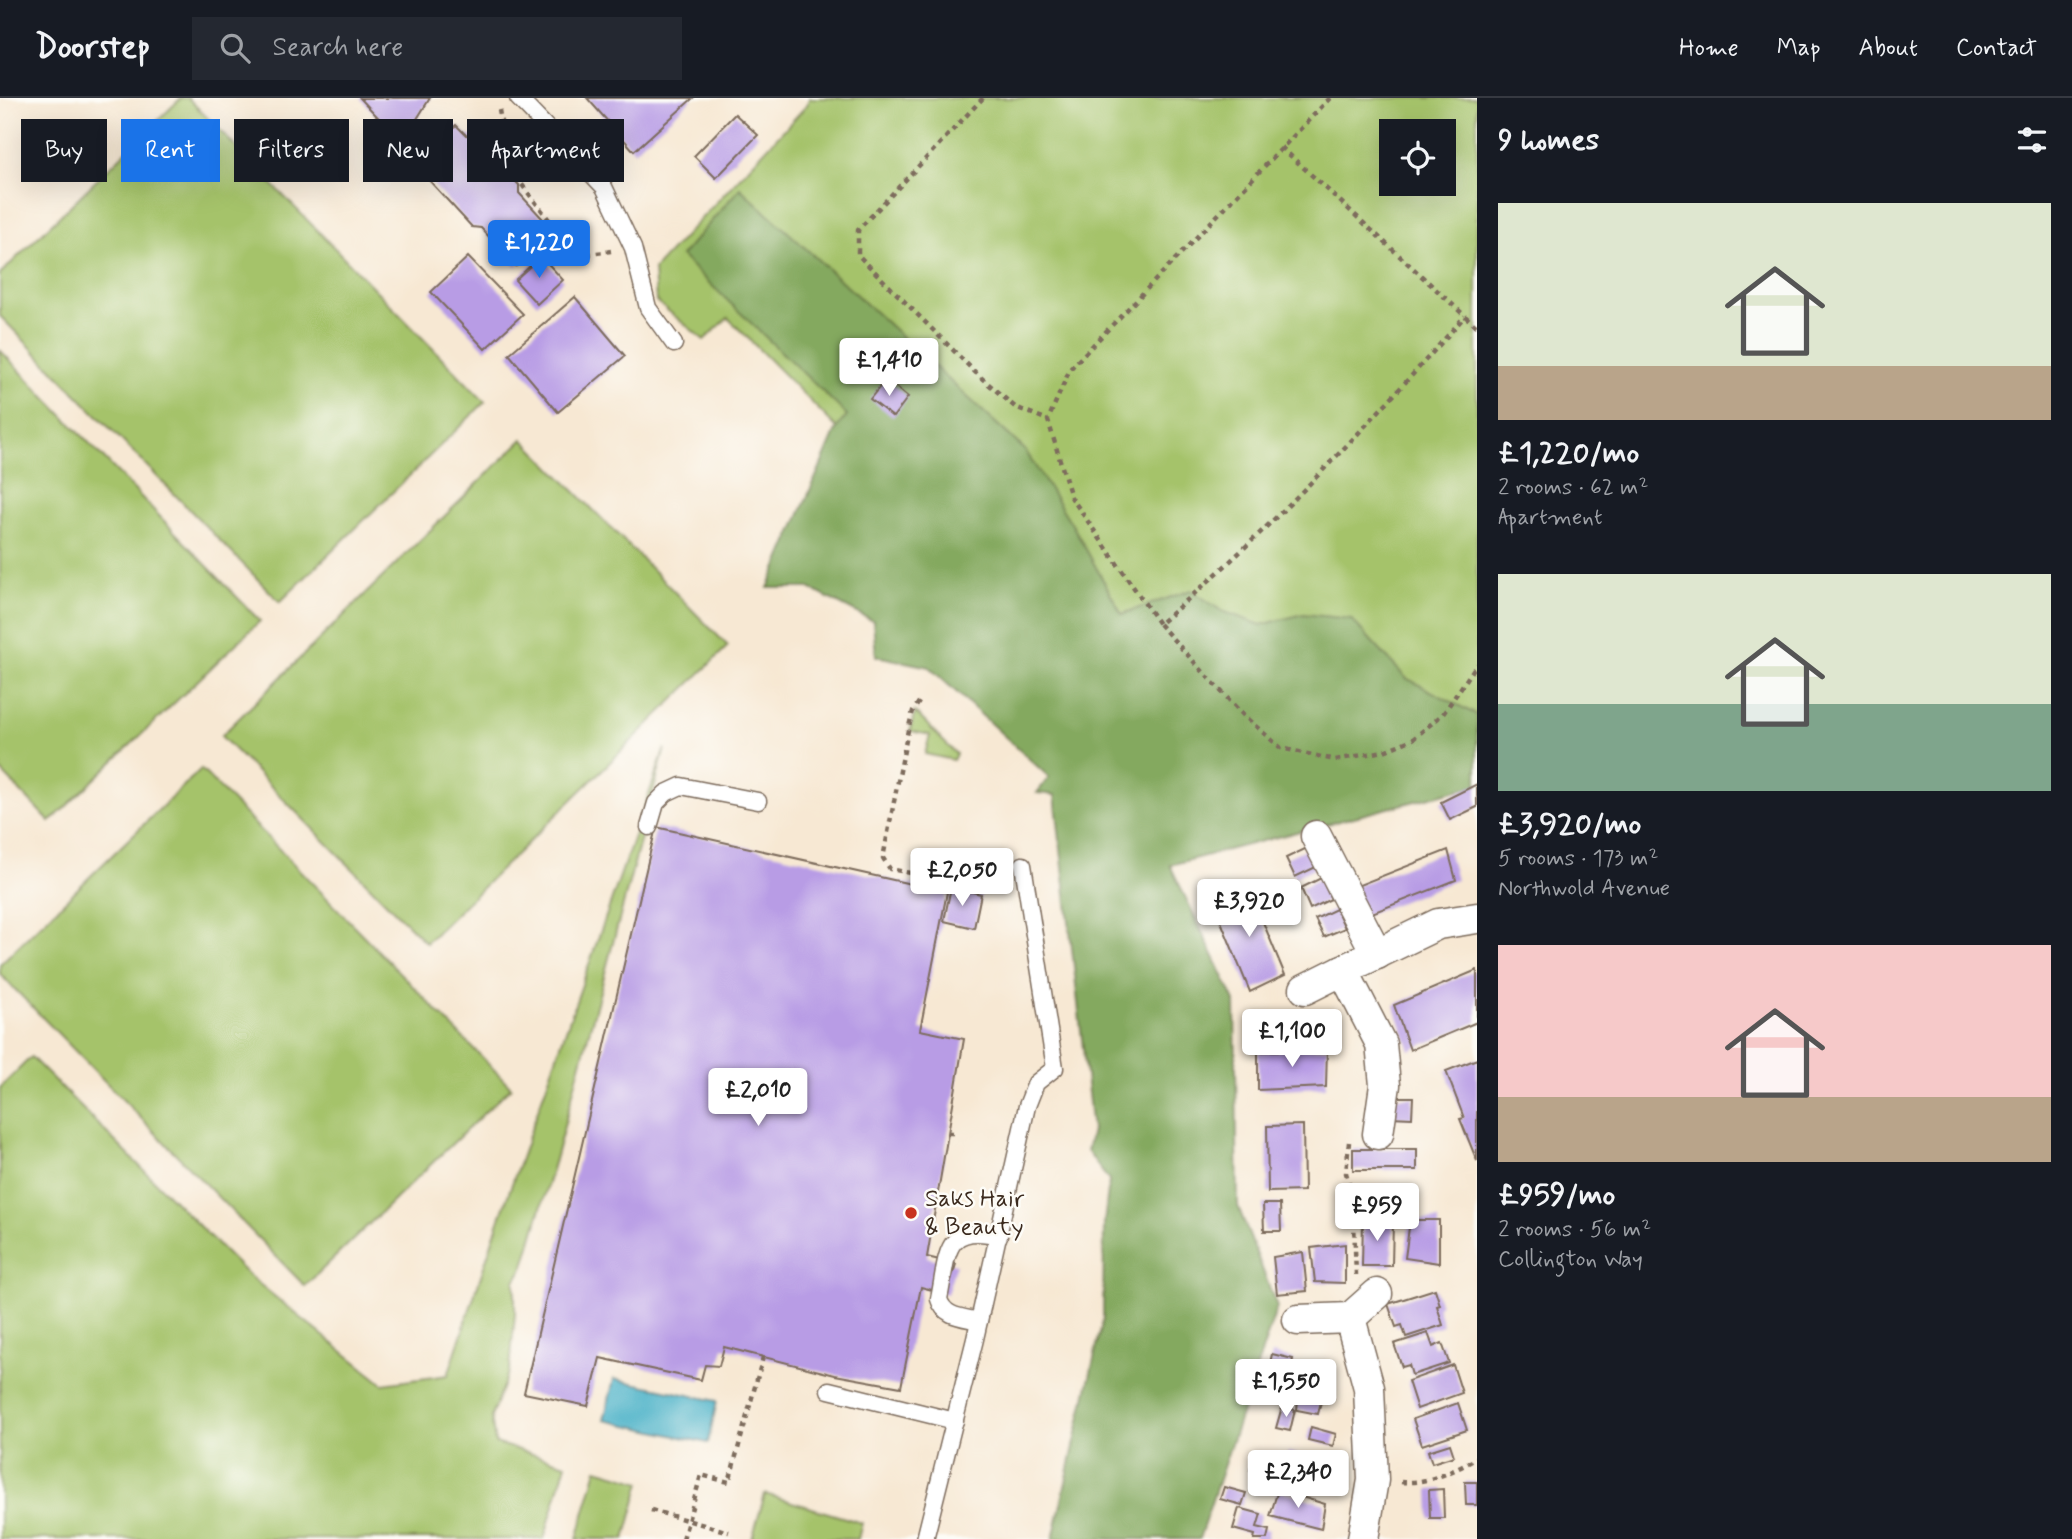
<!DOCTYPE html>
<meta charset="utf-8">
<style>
:root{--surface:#171b24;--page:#242831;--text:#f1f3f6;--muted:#9ea1a6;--line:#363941;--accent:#1a73e8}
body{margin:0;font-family:Mynerve,sans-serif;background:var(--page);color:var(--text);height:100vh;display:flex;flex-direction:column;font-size:26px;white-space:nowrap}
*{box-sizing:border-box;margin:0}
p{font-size:23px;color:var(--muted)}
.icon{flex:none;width:38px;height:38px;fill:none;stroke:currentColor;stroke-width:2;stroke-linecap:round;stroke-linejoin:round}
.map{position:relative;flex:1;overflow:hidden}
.drawer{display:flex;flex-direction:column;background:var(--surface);width:595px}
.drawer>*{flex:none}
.hud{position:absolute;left:21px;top:21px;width:665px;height:63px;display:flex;gap:14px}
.tools{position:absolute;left:1379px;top:21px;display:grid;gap:14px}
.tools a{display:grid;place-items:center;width:77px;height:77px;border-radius:0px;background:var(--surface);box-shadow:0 7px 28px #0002;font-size:35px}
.price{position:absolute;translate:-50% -60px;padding:0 16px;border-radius:7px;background:#fff;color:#222;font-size:23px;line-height:46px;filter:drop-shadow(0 2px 4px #0008)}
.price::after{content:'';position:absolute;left:50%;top:42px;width:21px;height:16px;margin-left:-10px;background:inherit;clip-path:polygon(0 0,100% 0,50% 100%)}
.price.on{background:var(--accent);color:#fff}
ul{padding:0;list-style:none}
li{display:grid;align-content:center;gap:14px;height:371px;padding:0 21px}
li span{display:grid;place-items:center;height:217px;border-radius:0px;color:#555}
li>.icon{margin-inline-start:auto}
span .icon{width:126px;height:126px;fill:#fffc;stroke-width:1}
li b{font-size:30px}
h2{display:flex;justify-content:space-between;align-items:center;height:84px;padding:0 21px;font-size:30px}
.tag{padding:0 24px;border-radius:0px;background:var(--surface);box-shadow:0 7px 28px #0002;font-size:24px;line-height:63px}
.tag.on{background:var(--accent);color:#fff}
header{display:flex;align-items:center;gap:42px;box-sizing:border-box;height:98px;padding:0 35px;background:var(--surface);border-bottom:2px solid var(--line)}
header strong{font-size:33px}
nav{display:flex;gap:38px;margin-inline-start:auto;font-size:24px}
.search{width:490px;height:63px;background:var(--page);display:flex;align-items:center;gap:18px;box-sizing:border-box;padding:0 24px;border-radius:0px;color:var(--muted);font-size:26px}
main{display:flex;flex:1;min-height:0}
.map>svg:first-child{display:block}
.green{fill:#a5c36b;stroke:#707644;stroke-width:2;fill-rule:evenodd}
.forest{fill:#84a95f;stroke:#606a3e;stroke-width:2}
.water{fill:#48b1c7;stroke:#426e72;stroke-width:2}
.building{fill:#b89ce5}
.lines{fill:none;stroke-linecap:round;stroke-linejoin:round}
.service-casing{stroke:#7d6c5d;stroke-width:19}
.minor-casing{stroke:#7d6c5d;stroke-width:33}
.path{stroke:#7d6c5d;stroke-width:4.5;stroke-dasharray:5 5;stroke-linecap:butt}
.service{stroke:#fff;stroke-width:16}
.minor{stroke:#fff;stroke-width:30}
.poi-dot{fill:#c8321e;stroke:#fdfcf7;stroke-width:2.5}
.labels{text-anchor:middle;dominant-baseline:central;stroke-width:5;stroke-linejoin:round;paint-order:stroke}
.poi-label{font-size:24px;fill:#3b2a1e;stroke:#fdfcf7;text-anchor:start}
</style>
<header>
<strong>Doorstep</strong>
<div class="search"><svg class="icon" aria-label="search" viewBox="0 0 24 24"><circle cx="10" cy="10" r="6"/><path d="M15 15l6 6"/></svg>Search here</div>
<nav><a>Home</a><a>Map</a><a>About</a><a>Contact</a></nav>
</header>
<main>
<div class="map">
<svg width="1477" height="1441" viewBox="0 0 1477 1441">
<rect width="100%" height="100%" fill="#fdfcf7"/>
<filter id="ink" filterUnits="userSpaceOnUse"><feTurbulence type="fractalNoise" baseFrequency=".0143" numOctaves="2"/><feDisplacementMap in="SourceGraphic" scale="14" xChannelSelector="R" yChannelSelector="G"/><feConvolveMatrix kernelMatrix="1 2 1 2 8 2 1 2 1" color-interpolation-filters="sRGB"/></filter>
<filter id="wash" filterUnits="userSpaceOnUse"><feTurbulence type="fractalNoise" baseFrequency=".00686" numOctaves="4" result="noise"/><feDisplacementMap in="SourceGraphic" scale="28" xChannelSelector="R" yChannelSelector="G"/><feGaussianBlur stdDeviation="1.57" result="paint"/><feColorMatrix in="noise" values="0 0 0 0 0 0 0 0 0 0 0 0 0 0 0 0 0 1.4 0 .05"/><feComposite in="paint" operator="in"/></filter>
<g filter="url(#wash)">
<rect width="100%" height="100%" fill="#f7e8d3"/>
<g class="green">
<path d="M 181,0 L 188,0 L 485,304 L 280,504 L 0,218 L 0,176 Z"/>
<path d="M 809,0 L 1477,0 L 1477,672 L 1403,678 L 925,407 L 837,330 L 728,220 L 704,242 L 656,203 L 654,171 L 807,7 ZM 1391,33 L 1444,33 L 1444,86 L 1391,86 Z"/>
<path d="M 0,252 L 260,523 L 50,724 L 0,672 Z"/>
<path d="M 523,341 L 728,548 L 426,845 L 221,638 Z"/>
<path d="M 915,614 L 956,656 L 953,662 L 925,656 L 930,637 L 910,633 Z"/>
<path d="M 665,650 L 556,1058 L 524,1168 L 515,1183 L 515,1216 L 510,1270 L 491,1319 L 495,1345 L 566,1366 L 544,1441 L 0,1441 L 0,990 L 31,959 L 248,1177 L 383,1286 L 448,1277 L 499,1123 Z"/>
<path d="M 201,671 L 511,989 L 305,1188 L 0,876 L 0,866 Z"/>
<path d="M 597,1371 L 641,1384 L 625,1441 L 577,1441 Z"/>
<path d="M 765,1396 L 862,1425 L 858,1441 L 752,1441 Z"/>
</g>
<path class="forest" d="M 740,90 L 1025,352 L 1073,428 L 1122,516 L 1191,492 L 1222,513 L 1261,527 L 1303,516 L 1351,521 L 1406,580 L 1477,617 L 1477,687 L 1170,767 L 1235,903 L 1238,1108 L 1277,1209 L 1199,1441 L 1053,1441 L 1103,1221 L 1104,1125 L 1109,1083 L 1087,1053 L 1092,1032 L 1055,697 L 1037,695 L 1049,679 L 929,569 L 876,558 L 873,523 L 809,490 L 768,490 L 837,330 L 847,317 L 681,158 Z"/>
<path class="water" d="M 614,1281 L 717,1303 L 708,1345 L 604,1322 Z"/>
<g id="blocks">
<g class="building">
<path d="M 360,0 L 430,0 L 402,45 Z"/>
<path d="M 587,0 L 693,0 L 634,53 Z"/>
<path d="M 735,16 L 758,37 L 716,80 L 694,58 Z"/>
<path d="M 456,27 L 466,37 L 474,38 L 519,87 L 519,95 L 554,133 L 516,168 L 481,130 L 472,129 L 427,80 L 427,72 L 418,62 Z"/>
<path d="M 541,158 L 563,182 L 537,206 L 515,182 Z"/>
<path d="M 468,159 L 523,216 L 485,251 L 431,194 Z"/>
<path d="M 575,199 L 625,258 L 558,314 L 509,256 Z"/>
<path d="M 886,281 L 908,299 L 893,319 L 870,301 Z"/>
<path d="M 1477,686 L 1477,709 L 1450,722 L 1441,704 Z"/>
<path d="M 656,729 L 947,794 L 920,932 L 964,941 L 927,1159 L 956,1166 L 947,1196 L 921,1189 L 901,1289 L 835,1277 L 724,1249 L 719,1268 L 705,1267 L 701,1282 L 600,1260 L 588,1308 L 524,1295 Z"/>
<path d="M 1307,750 L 1316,769 L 1295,779 L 1286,760 Z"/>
<path d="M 1448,752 L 1456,782 L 1362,819 L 1354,789 Z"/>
<path d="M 949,765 L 973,770 L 971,783 L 946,777 Z"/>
<path d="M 1321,780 L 1331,801 L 1310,811 L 1301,790 Z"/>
<path d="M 1248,788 L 1285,877 L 1250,894 L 1213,804 Z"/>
<path d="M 951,789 L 981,796 L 974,830 L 944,823 Z"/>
<path d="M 1336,811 L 1345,830 L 1324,839 L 1315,821 Z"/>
<path d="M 1477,872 L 1477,924 L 1410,952 L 1394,907 Z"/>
<path d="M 1327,950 L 1326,989 L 1258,992 L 1258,954 Z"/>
<path d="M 1477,961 L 1477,1063 L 1460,1021 L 1464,1020 L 1446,973 Z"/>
<path d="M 1392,999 L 1413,999 L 1412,1020 L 1391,1019 Z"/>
<path d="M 1303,1027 L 1304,1093 L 1268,1094 L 1267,1028 Z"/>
<rect x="1353" y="1051" width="64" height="21"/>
<path d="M 1263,1106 L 1280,1106 L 1281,1133 L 1264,1133 Z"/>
<path d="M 1363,1121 L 1393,1122 L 1392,1168 L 1362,1168 Z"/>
<path d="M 1410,1122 L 1439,1122 L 1439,1165 L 1405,1160 Z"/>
<path d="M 1345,1146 L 1345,1185 L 1315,1184 L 1311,1150 Z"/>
<path d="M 1303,1154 L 1307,1193 L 1277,1196 L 1273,1159 Z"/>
<path d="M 1435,1191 L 1440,1207 L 1437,1208 L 1443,1227 L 1406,1239 L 1402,1227 L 1396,1229 L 1388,1206 Z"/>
<path d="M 1428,1235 L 1433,1249 L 1442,1245 L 1449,1265 L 1412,1277 L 1409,1267 L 1402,1269 L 1394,1246 Z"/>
<path d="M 1272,1256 L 1293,1261 L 1284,1307 L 1263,1299 Z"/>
<path d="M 1453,1267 L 1462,1295 L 1417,1311 L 1408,1283 Z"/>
<path d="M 1301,1274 L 1327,1278 L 1318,1316 L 1297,1312 Z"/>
<path d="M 1458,1305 L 1467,1332 L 1422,1347 L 1413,1321 Z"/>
<path d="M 1282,1309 L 1295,1312 L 1290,1333 L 1276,1330 Z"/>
<path d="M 1311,1329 L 1336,1336 L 1333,1348 L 1308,1342 Z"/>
<path d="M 1450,1346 L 1454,1358 L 1432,1365 L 1428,1353 Z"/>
<path d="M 1288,1354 L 1330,1363 L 1325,1384 L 1283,1380 Z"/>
<path d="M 1253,1360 L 1274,1365 L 1271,1377 L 1250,1372 Z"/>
<path d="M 1465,1384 L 1477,1384 L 1477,1407 L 1466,1407 Z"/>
<path d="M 1224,1389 L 1246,1395 L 1242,1407 L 1220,1401 Z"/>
<path d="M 1443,1391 L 1444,1420 L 1430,1420 L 1429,1392 Z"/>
<path d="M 1278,1392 L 1325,1406 L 1321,1431 L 1270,1418 Z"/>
<path d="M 1239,1410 L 1261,1416 L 1257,1429 L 1269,1432 L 1267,1441 L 1254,1441 L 1255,1437 L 1233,1431 Z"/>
</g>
</g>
</g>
<g filter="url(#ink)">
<use href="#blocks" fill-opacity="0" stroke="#7d6c5d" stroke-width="2"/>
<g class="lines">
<defs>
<g id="service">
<path d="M 518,0 L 604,89 L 633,150 L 648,210 L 674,246"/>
<path d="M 649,729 L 656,705 L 666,695 L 681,688 L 758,703"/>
<path d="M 979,1223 C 962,1219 944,1219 939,1201 C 948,1159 942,1124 999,1138"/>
<path d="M 829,1292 L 955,1323"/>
<path d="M 925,1441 L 975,1241 L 1027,1008 L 1036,985 L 1055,970 L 1023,767"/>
</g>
<g id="minor">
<path d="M 1316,738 L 1377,856"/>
<path d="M 1305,891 L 1343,872"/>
<path d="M 1378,1036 L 1385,987 L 1381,946 L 1343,872 L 1438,826 L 1477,820"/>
<path d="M 1350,1220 L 1369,1290 L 1373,1382 L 1363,1441"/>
<path d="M 1298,1222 L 1350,1220 L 1377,1196"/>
</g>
</defs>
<use href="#service" class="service-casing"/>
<use href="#minor" class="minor-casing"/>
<g class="path">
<path d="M 983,0 L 858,132 L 858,157 L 977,276 L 1015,309 L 1048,322"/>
<path d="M 1330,0 L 1070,271 L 1048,322 L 1071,399 L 1159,526 C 1268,435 1371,324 1465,218"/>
<path d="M 499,12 L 509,70 L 577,158 L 611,153"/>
<path d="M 1281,49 L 1477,229"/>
<path d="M 1159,526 L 1244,618 L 1281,650 L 1335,662 L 1384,653 L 1413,641 L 1443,616 L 1477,566"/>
<path d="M 919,604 L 913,613 L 908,632 L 883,760 L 890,771 L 977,788"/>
<path d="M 948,1035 L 954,1035"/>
<path d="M 1349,1044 L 1346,1075 L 1353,1098 L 1356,1177"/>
<path d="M 1401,1384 C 1428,1386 1455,1373 1477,1360"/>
<path d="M 651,1412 L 729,1434"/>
<path d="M 683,1441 L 701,1377 L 729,1384 L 763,1259"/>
</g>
<use href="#service" class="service"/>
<use href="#minor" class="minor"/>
</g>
</g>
<circle class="poi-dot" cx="911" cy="1115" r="7"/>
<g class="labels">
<g class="poi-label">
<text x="925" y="1101">Saks Hair<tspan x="925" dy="28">&amp; Beauty</tspan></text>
</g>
</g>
</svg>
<div class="tools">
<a><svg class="icon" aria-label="locate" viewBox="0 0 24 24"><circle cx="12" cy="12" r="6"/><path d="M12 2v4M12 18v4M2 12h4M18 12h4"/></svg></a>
</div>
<b class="price on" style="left:539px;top:182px">£1,220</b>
<b class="price" style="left:889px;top:300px">£1,410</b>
<b class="price" style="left:962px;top:810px">£2,050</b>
<b class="price" style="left:1249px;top:841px">£3,920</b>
<b class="price" style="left:1292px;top:971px">£1,100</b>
<b class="price" style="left:758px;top:1030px">£2,010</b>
<b class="price" style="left:1377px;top:1145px">£959</b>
<b class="price" style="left:1286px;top:1321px">£1,550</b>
<b class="price" style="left:1298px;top:1412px">£2,340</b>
<div class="hud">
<a class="tag">Buy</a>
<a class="tag on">Rent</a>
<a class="tag">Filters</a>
<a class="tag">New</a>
<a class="tag">Apartment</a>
</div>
</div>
<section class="drawer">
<h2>9 homes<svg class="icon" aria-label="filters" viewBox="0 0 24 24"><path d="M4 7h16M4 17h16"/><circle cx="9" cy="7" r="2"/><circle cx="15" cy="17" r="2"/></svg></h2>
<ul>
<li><span style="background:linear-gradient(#dfe7d0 75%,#b9a48a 0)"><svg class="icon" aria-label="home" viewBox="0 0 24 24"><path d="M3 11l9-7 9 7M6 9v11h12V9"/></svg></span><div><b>£1,220/mo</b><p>2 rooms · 62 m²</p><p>Apartment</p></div></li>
<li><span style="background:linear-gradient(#dfe7d0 60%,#7fa58c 0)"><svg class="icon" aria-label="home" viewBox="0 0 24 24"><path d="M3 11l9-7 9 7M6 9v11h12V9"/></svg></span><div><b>£3,920/mo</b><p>5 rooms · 173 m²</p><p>Northwold Avenue</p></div></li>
<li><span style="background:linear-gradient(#f6c9c9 70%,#b9a48a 0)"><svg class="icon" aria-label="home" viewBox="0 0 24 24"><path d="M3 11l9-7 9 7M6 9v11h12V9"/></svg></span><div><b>£959/mo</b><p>2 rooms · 56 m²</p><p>Collington Way</p></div></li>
</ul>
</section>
</main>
